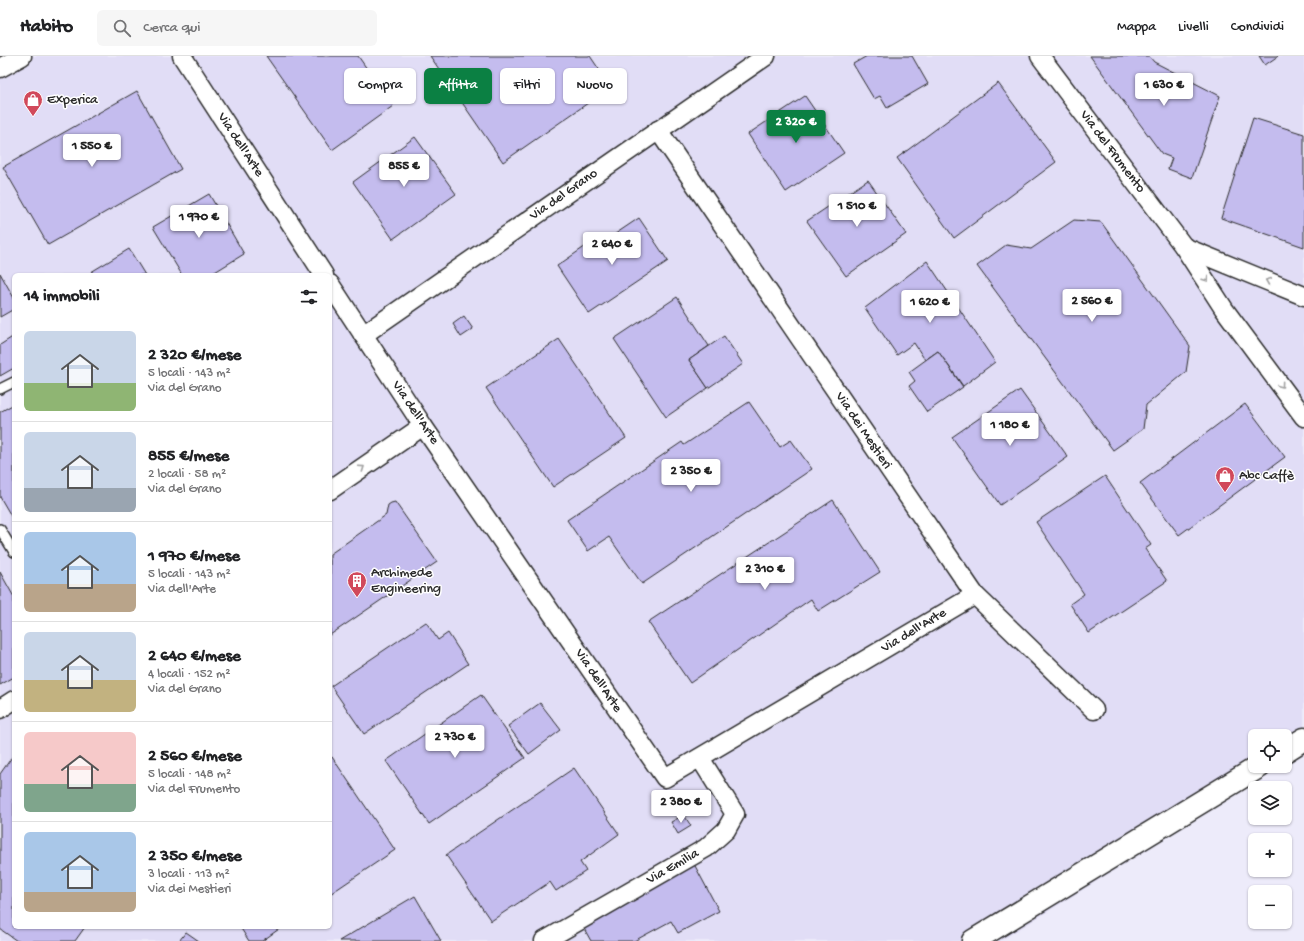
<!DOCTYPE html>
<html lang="it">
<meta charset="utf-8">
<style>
:root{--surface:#fff;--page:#f6f6f6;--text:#202124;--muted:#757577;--line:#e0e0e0;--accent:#0b8043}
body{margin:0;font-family:"Gochi Hand",sans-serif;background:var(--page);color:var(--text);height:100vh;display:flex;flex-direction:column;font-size:15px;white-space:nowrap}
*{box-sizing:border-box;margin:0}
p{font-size:13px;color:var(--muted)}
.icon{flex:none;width:22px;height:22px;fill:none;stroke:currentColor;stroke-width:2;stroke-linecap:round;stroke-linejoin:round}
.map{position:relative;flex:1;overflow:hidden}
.side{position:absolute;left:12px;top:217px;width:320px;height:656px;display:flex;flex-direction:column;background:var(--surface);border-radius:6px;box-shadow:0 1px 3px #0004}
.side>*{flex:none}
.top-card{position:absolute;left:344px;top:12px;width:380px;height:36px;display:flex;gap:8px}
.fabs{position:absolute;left:1248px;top:673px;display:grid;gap:8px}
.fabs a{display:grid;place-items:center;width:44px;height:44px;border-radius:6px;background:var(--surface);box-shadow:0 1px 3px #0004;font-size:20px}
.price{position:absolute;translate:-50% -34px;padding:0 9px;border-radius:4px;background:#fff;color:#222;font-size:13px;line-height:26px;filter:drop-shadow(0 1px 2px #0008)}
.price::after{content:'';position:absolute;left:50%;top:24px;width:12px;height:9px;margin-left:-6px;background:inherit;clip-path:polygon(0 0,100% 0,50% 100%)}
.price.selected{background:var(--accent);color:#fff}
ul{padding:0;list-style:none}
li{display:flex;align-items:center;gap:12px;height:100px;padding:0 12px}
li+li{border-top:1px solid var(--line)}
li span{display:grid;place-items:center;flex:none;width:112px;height:80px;border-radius:6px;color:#555}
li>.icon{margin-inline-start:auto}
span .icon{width:48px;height:48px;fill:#fffc;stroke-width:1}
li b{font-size:17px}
h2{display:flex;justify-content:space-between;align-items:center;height:48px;padding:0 12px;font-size:17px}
.tag{padding:0 14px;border-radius:6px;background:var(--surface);box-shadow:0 1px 3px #0004;font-size:14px;line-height:36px}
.tag.selected{background:var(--accent);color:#fff}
header{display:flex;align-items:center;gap:24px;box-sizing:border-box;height:56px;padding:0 20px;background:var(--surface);border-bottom:1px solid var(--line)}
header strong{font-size:19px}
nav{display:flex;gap:22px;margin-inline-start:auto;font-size:14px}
.search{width:280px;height:36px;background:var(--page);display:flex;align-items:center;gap:10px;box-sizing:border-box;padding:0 14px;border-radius:6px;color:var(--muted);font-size:15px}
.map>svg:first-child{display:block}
.built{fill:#e1ddf6;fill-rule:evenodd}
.building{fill:#c4bcee;stroke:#2b2b2b}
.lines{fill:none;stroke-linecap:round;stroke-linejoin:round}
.service-casing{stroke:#2b2b2b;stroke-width:12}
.minor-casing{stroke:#2b2b2b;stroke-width:21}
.secondary-casing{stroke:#2b2b2b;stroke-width:25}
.service{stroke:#fff;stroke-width:9}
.minor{stroke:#fff;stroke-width:18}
.secondary{stroke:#fff;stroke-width:22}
.oneway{stroke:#a0a0a0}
.labels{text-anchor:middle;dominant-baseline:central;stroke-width:3;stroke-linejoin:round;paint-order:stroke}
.poi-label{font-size:14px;fill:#2b2b2b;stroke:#fff;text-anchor:start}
.street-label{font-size:14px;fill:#2b2b2b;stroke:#fff}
</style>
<header>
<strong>Habito</strong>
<div class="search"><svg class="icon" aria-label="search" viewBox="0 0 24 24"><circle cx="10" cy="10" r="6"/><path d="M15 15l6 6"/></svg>Cerca qui</div>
<nav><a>Mappa</a><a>Livelli</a><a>Condividi</a></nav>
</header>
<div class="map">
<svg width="1304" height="885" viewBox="0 0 1304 885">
<rect width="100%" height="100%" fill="#edebfa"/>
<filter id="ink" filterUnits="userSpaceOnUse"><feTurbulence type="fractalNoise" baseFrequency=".025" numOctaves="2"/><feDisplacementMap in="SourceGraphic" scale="8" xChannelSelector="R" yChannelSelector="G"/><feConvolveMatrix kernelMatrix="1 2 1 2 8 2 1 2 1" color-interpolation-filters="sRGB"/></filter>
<g filter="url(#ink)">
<path class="built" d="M 0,0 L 1304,0 L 1304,696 L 1285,708 L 1285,680 L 1255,680 L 1255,710 L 1282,710 L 1000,885 L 0,885 ZM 14,219 L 330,219 L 330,871 L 14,871 Z"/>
<g class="building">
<path d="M 266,0 L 358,0 L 393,50 L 332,94 Z"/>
<path d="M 430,0 L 590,0 L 611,31 L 503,106 Z"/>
<path d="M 867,0 L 912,0 L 928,28 L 887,52 L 880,40 L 874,43 L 853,8 Z"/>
<path d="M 1090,0 L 1149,0 L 1154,6 L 1220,40 L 1192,122 L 1168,113 L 1172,102 L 1162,98 Z"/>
<path d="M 1259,0 L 1278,0 L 1265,9 Z"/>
<path d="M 998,27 L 1056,106 L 954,182 L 897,102 Z"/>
<path d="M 137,35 L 181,113 L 48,189 L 3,111 Z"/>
<path d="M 805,40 L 844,97 L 786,136 L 748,78 Z"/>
<path d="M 1253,62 L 1304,78 L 1304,191 L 1221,162 Z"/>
<path d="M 415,81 L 456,138 L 393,183 L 353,126 Z"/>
<path d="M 868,124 L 906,178 L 846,220 L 807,165 Z"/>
<path d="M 209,138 L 244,198 L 210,219 L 182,219 L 153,171 Z"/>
<path d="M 639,162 L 668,205 L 589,258 L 557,210 L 586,190 L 590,195 Z"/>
<path d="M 1074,164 L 1101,166 L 1190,290 L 1186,316 L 1146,349 L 1143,373 L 1113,394 L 977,210 L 1006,189 L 1031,193 Z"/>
<path d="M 129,193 L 145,219 L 93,219 L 91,216 Z"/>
<path d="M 927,205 L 995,306 L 963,330 L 938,295 L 925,304 L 914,287 L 897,299 L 865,252 Z"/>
<path d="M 0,217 L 14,242 L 14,253 L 0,261 Z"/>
<path d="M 677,241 L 709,290 L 689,304 L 708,332 L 666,361 L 614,283 Z"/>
<path d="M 464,260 L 473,273 L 461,281 L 453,268 Z"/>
<path d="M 14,280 L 14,312 L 0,320 L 0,289 Z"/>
<path d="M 724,280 L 743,308 L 708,332 L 689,304 Z"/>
<path d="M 559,283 L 626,382 L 553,431 L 486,332 Z"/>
<path d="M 938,295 L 963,331 L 927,356 L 909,330 L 915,325 L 909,316 Z"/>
<path d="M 1020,334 L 1068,401 L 1000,449 L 952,381 Z"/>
<path d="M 749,346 L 780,391 L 791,384 L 812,413 L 642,528 L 609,481 L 588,495 L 567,464 L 682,386 L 684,389 Z"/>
<path d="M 14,348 L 14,465 L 0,441 L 0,356 Z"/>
<path d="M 1245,348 L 1285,401 L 1179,479 L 1140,427 Z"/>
<path d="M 1105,420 L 1151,489 L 1145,493 L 1167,525 L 1089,577 L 1070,548 L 1084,538 L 1036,466 Z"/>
<path d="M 833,444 L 880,516 L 818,555 L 811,543 L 690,627 L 648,566 Z"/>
<path d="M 395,446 L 437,506 L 330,579 L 330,498 L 386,459 L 388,449 L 391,447 Z"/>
<path d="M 0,516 L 14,541 L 14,621 L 0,629 Z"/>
<path d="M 426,566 L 438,584 L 448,577 L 468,608 L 364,678 L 331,630 Z"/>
<path d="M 481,639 L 525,702 L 429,768 L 386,705 Z"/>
<path d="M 540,647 L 561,674 L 529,698 L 508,670 Z"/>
<path d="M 12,701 L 14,702 L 14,871 L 85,871 L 75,885 L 17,885 L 0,873 L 0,718 Z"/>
<path d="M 332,701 L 395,794 L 330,838 L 330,702 Z"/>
<path d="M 574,712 L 619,778 L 580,806 L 586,815 L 556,835 L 550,826 L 491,865 L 446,799 Z"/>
<path d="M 684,759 L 691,770 L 678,778 L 671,766 Z"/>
<path d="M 694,808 L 719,855 L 678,877 L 671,865 L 634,885 L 591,885 L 582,869 Z"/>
<path d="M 415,840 L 441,885 L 339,885 Z"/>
<path d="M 240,871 L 282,871 L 262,885 L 249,885 Z"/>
<path d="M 186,876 L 199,885 L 179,885 Z"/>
</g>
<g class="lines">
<defs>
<g id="service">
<path d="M 0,333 L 14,326"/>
<path d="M 0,473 L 14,496"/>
</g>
<g id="minor">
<path d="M 182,0 L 324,219"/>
<path d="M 1040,0 L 1184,191 L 1224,253 L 1304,361"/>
<path d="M 0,12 L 22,0"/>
<path d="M 658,74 L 975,539 L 1094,654"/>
<path d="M 1184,191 L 1304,240"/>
<path d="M 330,228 L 423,370 L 665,722 L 975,539"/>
<path d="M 363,279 L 766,0"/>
<path d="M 330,434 L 423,370"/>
<path d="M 0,653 L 14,644"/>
<path d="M 544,885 L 706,792 L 726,774 L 735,758 L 700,702"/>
</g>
<g id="secondary">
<path d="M 1285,695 L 1304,683"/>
<path d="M 973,885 L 1260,710"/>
</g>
</defs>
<use href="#service" class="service-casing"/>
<use href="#minor" class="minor-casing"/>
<use href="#secondary" class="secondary-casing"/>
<use href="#service" class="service"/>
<use href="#minor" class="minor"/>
<use href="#secondary" class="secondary"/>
</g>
<defs><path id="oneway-chevron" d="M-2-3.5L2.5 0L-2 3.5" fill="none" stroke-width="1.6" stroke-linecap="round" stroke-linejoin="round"/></defs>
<g class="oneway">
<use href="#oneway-chevron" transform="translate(1206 223) rotate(57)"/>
<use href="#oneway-chevron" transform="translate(1268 225) rotate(-158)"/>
<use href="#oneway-chevron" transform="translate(1281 329) rotate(54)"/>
<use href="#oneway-chevron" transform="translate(362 412) rotate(-34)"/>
</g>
</g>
<defs>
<symbol id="shop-pin" viewBox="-11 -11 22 30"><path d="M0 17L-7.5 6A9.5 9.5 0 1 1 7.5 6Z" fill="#d1495b" stroke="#fff"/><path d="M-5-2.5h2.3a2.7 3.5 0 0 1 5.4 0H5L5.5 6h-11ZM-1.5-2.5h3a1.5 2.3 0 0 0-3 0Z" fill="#fff"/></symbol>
<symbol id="building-pin" viewBox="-11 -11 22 30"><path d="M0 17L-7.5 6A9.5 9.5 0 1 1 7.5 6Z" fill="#d1495b" stroke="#fff"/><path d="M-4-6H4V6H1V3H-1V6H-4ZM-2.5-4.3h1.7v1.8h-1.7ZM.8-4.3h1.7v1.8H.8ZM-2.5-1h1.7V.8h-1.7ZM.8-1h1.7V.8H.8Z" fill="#fff"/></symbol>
</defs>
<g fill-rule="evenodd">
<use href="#shop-pin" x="22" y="33" width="22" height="30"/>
<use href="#shop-pin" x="1214" y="409" width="22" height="30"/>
<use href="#building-pin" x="346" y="514" width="22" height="30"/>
</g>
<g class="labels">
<g class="poi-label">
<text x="47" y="44">Experica</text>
<text x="1239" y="420">Abc Caffè</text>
<text x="371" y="517">Archimede<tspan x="371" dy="16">Engineering</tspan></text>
</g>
<g class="street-label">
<text transform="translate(240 89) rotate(57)">Via dell'Arte</text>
<text transform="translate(1112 96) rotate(53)">Via del Frumento</text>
<text transform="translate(564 139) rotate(-35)">Via del Grano</text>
<text transform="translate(415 357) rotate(56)">Via dell'Arte</text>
<text transform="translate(863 375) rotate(56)">Via dei Mestieri</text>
<text transform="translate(914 575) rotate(-31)">Via dell'Arte</text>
<text transform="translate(598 625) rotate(56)">Via dell'Arte</text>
<text transform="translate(673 811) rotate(-30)">Via Emilia</text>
</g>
</g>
</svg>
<div class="fabs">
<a><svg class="icon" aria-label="locate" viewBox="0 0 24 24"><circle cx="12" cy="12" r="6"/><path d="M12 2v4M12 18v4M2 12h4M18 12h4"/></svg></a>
<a><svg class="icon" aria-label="layers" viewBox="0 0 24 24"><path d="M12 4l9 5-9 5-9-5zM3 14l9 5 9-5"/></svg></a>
<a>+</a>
<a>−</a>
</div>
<b class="price" style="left:1164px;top:51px">1 630 €</b>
<b class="price selected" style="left:796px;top:88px">2 320 €</b>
<b class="price" style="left:92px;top:112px">1 550 €</b>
<b class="price" style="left:404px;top:132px">855 €</b>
<b class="price" style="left:857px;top:172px">1 510 €</b>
<b class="price" style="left:199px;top:183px">1 970 €</b>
<b class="price" style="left:612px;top:210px">2 640 €</b>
<b class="price" style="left:1092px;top:267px">2 560 €</b>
<b class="price" style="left:930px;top:268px">1 620 €</b>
<b class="price" style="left:1010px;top:391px">1 180 €</b>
<b class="price" style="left:691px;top:437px">2 350 €</b>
<b class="price" style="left:765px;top:535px">2 310 €</b>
<b class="price" style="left:455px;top:703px">2 730 €</b>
<b class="price" style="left:681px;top:768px">2 380 €</b>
<div class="top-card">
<a class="tag">Compra</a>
<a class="tag selected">Affitta</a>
<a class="tag">Filtri</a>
<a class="tag">Nuovo</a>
</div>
<section class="side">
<h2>14 immobili<svg class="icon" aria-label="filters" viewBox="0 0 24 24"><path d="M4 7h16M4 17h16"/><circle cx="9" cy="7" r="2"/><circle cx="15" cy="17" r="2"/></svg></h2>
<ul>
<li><span style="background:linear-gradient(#c9d6e8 65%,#8fb573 0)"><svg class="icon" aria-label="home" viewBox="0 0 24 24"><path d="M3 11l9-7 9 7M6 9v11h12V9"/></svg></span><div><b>2 320 €/mese</b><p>5 locali · 143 m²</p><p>Via del Grano</p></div></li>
<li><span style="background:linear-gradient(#c9d6e8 70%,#9aa5b1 0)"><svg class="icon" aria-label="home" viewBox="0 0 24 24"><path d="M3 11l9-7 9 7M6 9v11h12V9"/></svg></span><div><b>855 €/mese</b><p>2 locali · 58 m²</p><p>Via del Grano</p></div></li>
<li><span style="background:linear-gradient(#a9c7e8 65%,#b9a48a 0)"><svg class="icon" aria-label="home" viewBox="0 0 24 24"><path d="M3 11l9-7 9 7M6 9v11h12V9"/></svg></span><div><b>1 970 €/mese</b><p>5 locali · 143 m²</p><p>Via dell'Arte</p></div></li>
<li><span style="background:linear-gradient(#c9d6e8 60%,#c2b280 0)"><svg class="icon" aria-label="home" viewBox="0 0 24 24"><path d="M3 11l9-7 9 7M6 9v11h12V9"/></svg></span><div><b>2 640 €/mese</b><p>4 locali · 152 m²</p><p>Via del Grano</p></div></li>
<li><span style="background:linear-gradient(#f6c9c9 65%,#7fa58c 0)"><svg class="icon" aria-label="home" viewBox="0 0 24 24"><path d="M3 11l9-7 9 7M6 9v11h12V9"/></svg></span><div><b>2 560 €/mese</b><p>5 locali · 148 m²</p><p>Via del Frumento</p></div></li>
<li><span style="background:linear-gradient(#a9c7e8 75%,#b9a48a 0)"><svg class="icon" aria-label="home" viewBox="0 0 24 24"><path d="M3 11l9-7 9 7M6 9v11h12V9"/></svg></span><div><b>2 350 €/mese</b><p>3 locali · 113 m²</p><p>Via dei Mestieri</p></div></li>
</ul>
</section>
</div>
